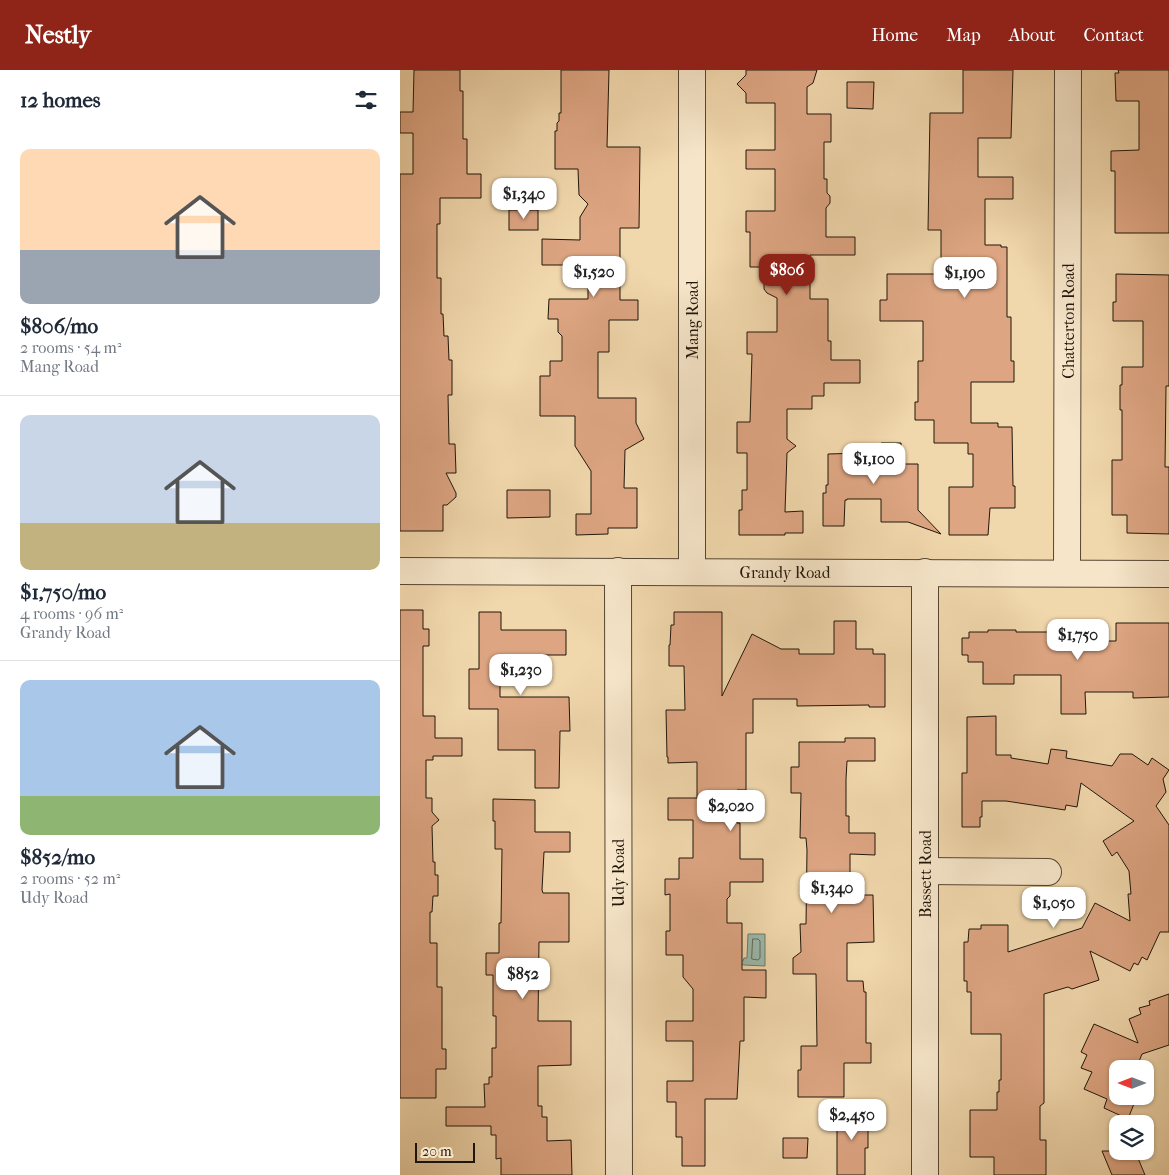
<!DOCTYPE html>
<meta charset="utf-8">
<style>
:root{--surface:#fff;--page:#f6f6f7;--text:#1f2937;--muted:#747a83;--line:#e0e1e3;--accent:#8f2418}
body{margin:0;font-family:"IM FELL French Canon",serif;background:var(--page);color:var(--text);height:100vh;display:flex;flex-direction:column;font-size:19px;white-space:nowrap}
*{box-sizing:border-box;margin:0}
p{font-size:16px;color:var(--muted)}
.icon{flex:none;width:28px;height:28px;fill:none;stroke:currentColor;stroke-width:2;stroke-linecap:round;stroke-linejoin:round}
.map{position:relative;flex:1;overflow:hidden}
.sheet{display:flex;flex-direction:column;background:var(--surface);width:400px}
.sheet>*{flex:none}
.needle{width:32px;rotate:270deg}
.buttons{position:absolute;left:709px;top:990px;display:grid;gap:10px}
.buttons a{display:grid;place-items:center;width:45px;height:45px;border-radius:10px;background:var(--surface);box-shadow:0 1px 4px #0004;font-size:25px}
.scale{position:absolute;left:15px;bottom:12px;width:60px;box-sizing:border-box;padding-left:5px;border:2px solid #20160a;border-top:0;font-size:14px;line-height:18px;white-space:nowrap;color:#20160a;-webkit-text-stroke:4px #f6e5c9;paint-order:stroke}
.price{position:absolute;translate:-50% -42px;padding:0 11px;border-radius:10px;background:#fff;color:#222;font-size:16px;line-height:32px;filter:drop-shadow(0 1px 2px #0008)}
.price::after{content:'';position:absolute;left:50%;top:30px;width:15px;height:11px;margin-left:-8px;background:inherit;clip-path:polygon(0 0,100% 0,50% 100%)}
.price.current{background:var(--accent);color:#fff}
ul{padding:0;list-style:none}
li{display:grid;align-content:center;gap:10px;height:265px;padding:0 20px}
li+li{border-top:1px solid var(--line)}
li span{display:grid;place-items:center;height:155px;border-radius:10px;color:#555}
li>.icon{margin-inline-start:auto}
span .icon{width:90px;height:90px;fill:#fffc;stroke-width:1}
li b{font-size:21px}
h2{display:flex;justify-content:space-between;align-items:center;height:60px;padding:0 20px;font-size:21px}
header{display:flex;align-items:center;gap:30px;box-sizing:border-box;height:70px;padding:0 25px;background:var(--accent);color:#fff}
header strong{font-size:24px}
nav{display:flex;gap:28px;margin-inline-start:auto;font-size:18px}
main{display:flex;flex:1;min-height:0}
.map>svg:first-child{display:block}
.water{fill:#9bb9ab;stroke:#6a786b}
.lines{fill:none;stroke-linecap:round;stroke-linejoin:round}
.shore{stroke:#5e685a;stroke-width:1}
.building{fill:#dda582;stroke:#20160a}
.minor-casing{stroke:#544632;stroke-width:28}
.minor{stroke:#f6e5c9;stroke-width:26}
.labels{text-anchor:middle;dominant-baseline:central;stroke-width:5;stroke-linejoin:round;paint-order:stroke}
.street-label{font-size:16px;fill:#20160a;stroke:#f6e5c9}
</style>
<header>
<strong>Nestly</strong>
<nav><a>Home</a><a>Map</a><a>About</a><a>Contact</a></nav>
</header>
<main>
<section class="sheet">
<h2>12 homes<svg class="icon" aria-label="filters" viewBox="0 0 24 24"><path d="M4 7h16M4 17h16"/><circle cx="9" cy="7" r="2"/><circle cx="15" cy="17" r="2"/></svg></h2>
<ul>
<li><span style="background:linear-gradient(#ffd9b3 65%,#9aa5b1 0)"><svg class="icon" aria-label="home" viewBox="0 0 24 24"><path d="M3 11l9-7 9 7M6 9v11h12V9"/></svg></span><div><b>$806/mo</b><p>2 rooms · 54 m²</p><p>Mang Road</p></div></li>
<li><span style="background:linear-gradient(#c9d6e8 70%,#c2b280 0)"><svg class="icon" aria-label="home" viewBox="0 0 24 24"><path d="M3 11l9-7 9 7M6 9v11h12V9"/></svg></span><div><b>$1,750/mo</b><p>4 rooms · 96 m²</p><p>Grandy Road</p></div></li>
<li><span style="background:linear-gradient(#a9c7e8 75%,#8fb573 0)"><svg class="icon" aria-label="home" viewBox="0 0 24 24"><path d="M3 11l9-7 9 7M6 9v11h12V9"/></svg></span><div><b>$852/mo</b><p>2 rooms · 52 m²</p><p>Udy Road</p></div></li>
</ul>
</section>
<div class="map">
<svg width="769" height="1105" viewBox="0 0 769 1105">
<rect width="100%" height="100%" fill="#f1d7ac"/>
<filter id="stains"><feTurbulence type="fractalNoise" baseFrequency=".004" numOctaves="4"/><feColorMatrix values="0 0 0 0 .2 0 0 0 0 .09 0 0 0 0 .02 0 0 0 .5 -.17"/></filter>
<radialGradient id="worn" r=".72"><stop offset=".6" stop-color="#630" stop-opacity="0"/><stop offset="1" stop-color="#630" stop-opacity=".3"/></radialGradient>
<path class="water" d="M 348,864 L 365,864 L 365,896 L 344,895 L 341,894 L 341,891 L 343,891 L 344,888 L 347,888 Z"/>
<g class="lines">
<path class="shore" d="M 353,869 L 358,869 L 360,871 L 360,888 L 358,890 L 352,889 Z"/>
</g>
<g class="building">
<path d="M 14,0 L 60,0 L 60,21 L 63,21 L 63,69 L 67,69 L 67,104 L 81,104 L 81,128 L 40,128 L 40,154 L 37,154 L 37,208 L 41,208 L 41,244 L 43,244 L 44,266 L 48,266 L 49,290 L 52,290 L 52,325 L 48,325 L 49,374 L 55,374 L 56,403 L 46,403 L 56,423 L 56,427 L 47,435 L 43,435 L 43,461 L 0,461 L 0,104 L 13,104 L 13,63 L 0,63 L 0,42 L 13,42 Z"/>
<path d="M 161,0 L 209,0 L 207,77 L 240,77 L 239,158 L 220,158 L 220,230 L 238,230 L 238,250 L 209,250 L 209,282 L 198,282 L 198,328 L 236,328 L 236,353 L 244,369 L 225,380 L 224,418 L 237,418 L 237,458 L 208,458 L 208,464 L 176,465 L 176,444 L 191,444 L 191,401 L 175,376 L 175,346 L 140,346 L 140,306 L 150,306 L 150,291 L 162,291 L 162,266 L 158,262 L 158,249 L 148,249 L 149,229 L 188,229 L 188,195 L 142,195 L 142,169 L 180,170 L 180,147 L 188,134 L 179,125 L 178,99 L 155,99 L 155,61 L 157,61 L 157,53 L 159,51 L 159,43 L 161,43 Z"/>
<path d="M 346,0 L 417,0 L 413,13 L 407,17 L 407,44 L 431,44 L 431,72 L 424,72 L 424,109 L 427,109 L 427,123 L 430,126 L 430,133 L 426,138 L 426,167 L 455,167 L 455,185 L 410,185 L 410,229 L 428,229 L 428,271 L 431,271 L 431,290 L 460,290 L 460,313 L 424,313 L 424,326 L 412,326 L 412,339 L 387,339 L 387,369 L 396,376 L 387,383 L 385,442 L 403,441 L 403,463 L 385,463 L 385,465 L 339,465 L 339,440 L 342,440 L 342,420 L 347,420 L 347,383 L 337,383 L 337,352 L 350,352 L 352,284 L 347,284 L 347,262 L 377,262 L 377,228 L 367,223 L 364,219 L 364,197 L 350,197 L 350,162 L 346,162 L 346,141 L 375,141 L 375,99 L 346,99 L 346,80 L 375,80 L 375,33 L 346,33 L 346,23 L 337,14 L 346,5 Z"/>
<path d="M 563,0 L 613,0 L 611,68 L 578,68 L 578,107 L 613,107 L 613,129 L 585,129 L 585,175 L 601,175 L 601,177 L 607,177 L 607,247 L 611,247 L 611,291 L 614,291 L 614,312 L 571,312 L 571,353 L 598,353 L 598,357 L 612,357 L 613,416 L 615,416 L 615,438 L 590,438 L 588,465 L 549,465 L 549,417 L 573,417 L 573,384 L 568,384 L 568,373 L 534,373 L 534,350 L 515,350 L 515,332 L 518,332 L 518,291 L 523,291 L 523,251 L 480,251 L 480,230 L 487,230 L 487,204 L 541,204 L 541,160 L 528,160 L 530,43 L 563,43 Z"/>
<path d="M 718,0 L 769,0 L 769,163 L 715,163 L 715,101 L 711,101 L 711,81 L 739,80 L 739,31 L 716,31 L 715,3 L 719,3 Z"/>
<path d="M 447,12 L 474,12 L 473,39 L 447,38 Z"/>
<rect x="109" y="140" width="29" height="20"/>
<path d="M 716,204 L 769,205 L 769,316 L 766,316 L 765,397 L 769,397 L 769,464 L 727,463 L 727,445 L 712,445 L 712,390 L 722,390 L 722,340 L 720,340 L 720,315 L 722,315 L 722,297 L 743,297 L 743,251 L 713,251 L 713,232 L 716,232 Z"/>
<path d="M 481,373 L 501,373 L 501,394 L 518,394 L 518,440 L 541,464 L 508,452 L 481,452 L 481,429 L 447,429 L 447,430 L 445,430 L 444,456 L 423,456 L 423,423 L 426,423 L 426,415 L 428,415 L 428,384 L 463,383 L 462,376 L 481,376 Z"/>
<path d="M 107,420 L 150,420 L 150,447 L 107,448 Z"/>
<path d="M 0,540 L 23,540 L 23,559 L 29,559 L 29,576 L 23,576 L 23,646 L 35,646 L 35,668 L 62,668 L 62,686 L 33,686 L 33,690 L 26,690 L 26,728 L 32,728 L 32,742 L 39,750 L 32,756 L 33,792 L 35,792 L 35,805 L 38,805 L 38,826 L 33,826 L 32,842 L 30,842 L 30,873 L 37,873 L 37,917 L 42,917 L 42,979 L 46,979 L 46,999 L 36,999 L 36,1028 L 0,1028 Z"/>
<path d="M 79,542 L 101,542 L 101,560 L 166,560 L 166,585 L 100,585 L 100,627 L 169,627 L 170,661 L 160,661 L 159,718 L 135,718 L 135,680 L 98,680 L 98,639 L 69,639 L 69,599 L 79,599 Z"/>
<path d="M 274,542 L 322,542 L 322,626 L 352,564 L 381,579 L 399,579 L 399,584 L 434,584 L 434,551 L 456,551 L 456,579 L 473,579 L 473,584 L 485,584 L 485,637 L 469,637 L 469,635 L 397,636 L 397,629 L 353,629 L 353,663 L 346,663 L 346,720 L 337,720 L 337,753 L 340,753 L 340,789 L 363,789 L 363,812 L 330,812 L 330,826 L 327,829 L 327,853 L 342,853 L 342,900 L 366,900 L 366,928 L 344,927 L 344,971 L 340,971 L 337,1029 L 305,1029 L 305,1096 L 282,1096 L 282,1067 L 276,1067 L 276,1032 L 267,1032 L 267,1011 L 293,1011 L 293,971 L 266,971 L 266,951 L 293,951 L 293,919 L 283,907 L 283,885 L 266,885 L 266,861 L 270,861 L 270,824 L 265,825 L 265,809 L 279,809 L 279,788 L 293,788 L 293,750 L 268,750 L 268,728 L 297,728 L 297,692 L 268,693 L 268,687 L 267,687 L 266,640 L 285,640 L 284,596 L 269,596 L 269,575 L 270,575 L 271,555 L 274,555 Z"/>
<path d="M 716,553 L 769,553 L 769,627 L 733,628 L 733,622 L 685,622 L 686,644 L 661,644 L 661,605 L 614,605 L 614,614 L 583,614 L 583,592 L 568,592 L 568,585 L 562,585 L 562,568 L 569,568 L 569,562 L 588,562 L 588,560 L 616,560 L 616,562 L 668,562 L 669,571 L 716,571 Z"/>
<path d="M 596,646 L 596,685 L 611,685 L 611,688 L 648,694 L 651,679 L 667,681 L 666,688 L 712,696 L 720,684 L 732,684 L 748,695 L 752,688 L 769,700 L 763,709 L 766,722 L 756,736 L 769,755 L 769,862 L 760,862 L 747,890 L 742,887 L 738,895 L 734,893 L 730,901 L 690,881 L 699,910 L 672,919 L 668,917 L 644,924 L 644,1033 L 640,1036 L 640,1070 L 646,1070 L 646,1105 L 594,1105 L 594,1087 L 570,1087 L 570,1040 L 597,1040 L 597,1022 L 599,1022 L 599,1010 L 601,1010 L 601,964 L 571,964 L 571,922 L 567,922 L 567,911 L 564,911 L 564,872 L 568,872 L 569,859 L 581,859 L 581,855 L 608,855 L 608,882 L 682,858 L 695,833 L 730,851 L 728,824 L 731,824 L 729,801 L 717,782 L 712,786 L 703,771 L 734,751 L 681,713 L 677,737 L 666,735 L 665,740 L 606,731 L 582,731 L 582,747 L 580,747 L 580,757 L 562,757 L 562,703 L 567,703 L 567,647 Z"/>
<path d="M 445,668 L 475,668 L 475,691 L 447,691 L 446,709 L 446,746 L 449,746 L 449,763 L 475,763 L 475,785 L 450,784 L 450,825 L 473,825 L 474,872 L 447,873 L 447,911 L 463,911 L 464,922 L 466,922 L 466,973 L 471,973 L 471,993 L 444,993 L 444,1027 L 398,1027 L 398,1000 L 401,1000 L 401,976 L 417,976 L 416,904 L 393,904 L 393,888 L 401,882 L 400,854 L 406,854 L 407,780 L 406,768 L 400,768 L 401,723 L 391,723 L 391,697 L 399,697 L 399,672 L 445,672 Z"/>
<path d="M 93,729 L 135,730 L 135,762 L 170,762 L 170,782 L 144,782 L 142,820 L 143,823 L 169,823 L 169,872 L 139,872 L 138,951 L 171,951 L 171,995 L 138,996 L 138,1036 L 142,1036 L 142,1047 L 147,1047 L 147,1071 L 171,1070 L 172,1105 L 101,1105 L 101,1088 L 96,1089 L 96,1065 L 91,1065 L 91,1056 L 46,1056 L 46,1037 L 85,1037 L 84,1014 L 89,1014 L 89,1007 L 92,1007 L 92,978 L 96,978 L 96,946 L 93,946 L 93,905 L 86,905 L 86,883 L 99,883 L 99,853 L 101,853 L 102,779 L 95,779 L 95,751 L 93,751 Z"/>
<path d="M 769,924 L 769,975 L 742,984 L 736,999 L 718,999 L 718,1026 L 737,1026 L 728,1049 L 704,1038 L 707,1029 L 684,1019 L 692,1002 L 681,998 L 687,985 L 681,982 L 694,954 L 738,973 L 729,949 L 741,944 L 739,938 L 750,935 L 749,931 Z"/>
<path d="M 437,1038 L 466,1038 L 465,1055 L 468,1055 L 468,1078 L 465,1078 L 465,1105 L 437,1105 Z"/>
<path d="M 383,1068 L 408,1068 L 407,1088 L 383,1088 Z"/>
<path d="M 702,1081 L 735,1081 L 745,1105 L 712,1105 Z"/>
</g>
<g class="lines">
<defs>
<g id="minor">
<path d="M 0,501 L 769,504"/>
<path d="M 218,501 L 219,1105"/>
<path d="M 292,501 L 292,0"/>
<path d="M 667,502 L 668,0"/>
<path d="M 525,801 L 648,802"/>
<path d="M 525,1105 L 525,502"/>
</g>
</defs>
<use href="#minor" class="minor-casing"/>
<use href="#minor" class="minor"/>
</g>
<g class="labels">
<g class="street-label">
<text transform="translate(292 250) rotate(-90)">Mang Road</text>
<text transform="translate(668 251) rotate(-90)">Chatterton Road</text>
<text x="385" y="502">Grandy Road</text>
<text transform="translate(218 803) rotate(-90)">Udy Road</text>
<text transform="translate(525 804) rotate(-90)">Bassett Road</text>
</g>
</g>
<rect width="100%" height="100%" filter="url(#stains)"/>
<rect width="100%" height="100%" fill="url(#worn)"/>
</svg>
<div class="buttons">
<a><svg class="needle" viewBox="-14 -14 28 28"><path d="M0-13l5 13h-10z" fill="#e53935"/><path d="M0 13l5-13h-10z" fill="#747a83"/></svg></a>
<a><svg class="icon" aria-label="layers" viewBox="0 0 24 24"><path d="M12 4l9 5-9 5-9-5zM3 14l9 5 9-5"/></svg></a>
</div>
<div class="scale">20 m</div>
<b class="price" style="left:124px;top:150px">$1,340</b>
<b class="price current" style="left:387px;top:226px">$806</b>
<b class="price" style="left:194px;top:228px">$1,520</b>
<b class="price" style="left:565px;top:229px">$1,190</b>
<b class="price" style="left:474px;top:415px">$1,100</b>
<b class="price" style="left:678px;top:591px">$1,750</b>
<b class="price" style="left:121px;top:626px">$1,230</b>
<b class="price" style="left:331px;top:762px">$2,020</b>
<b class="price" style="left:432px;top:844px">$1,340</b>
<b class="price" style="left:654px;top:859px">$1,050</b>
<b class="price" style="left:123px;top:930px">$852</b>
<b class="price" style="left:452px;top:1071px">$2,450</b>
</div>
</main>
